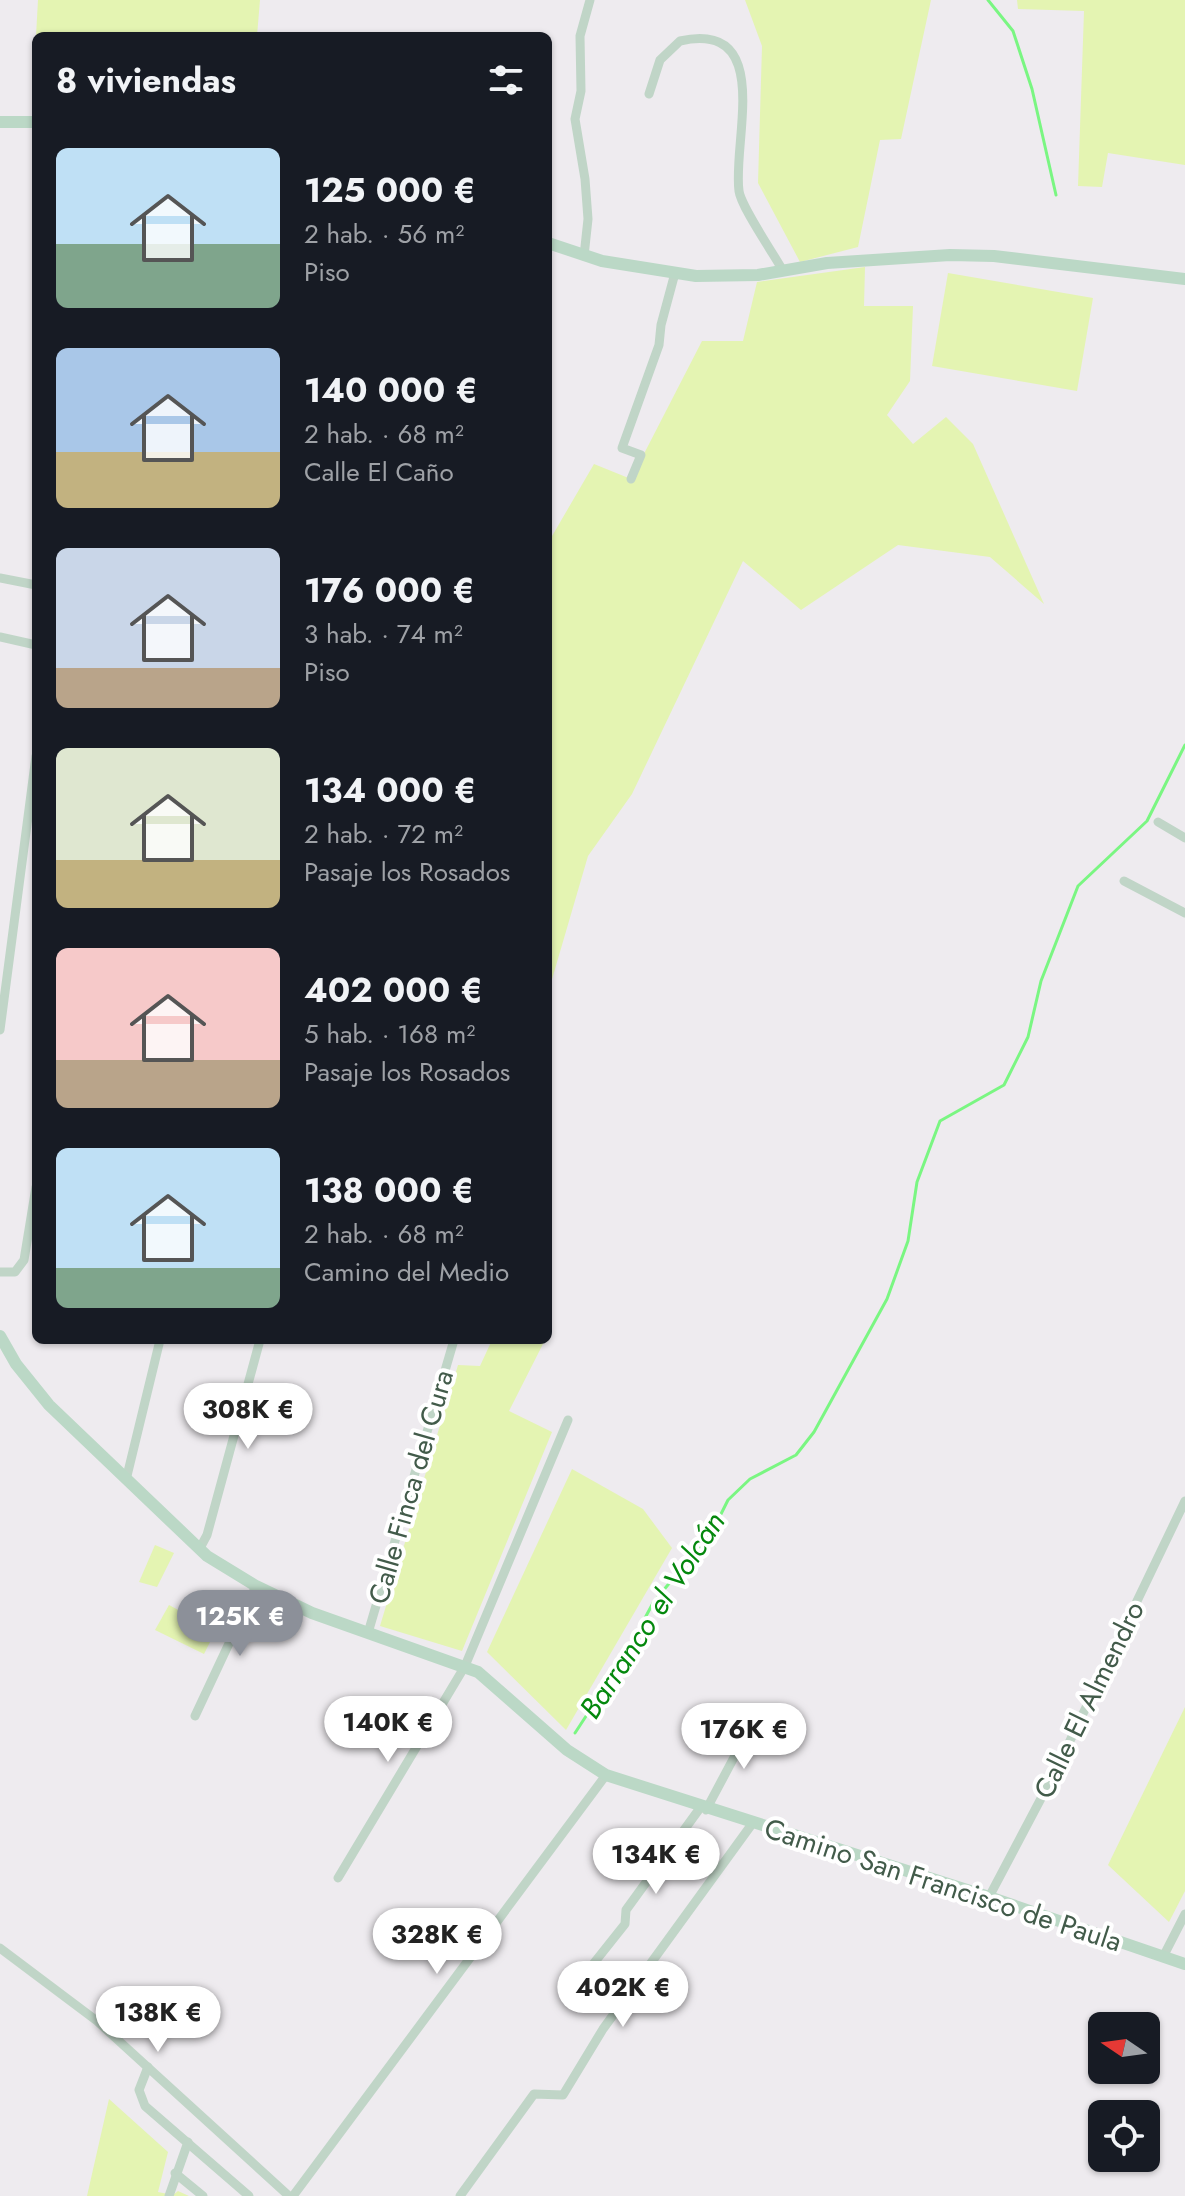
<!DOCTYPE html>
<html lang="es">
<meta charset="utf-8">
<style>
:root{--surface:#171b24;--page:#242831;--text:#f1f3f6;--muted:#9ea1a6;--accent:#8c9099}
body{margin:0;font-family:Jost,sans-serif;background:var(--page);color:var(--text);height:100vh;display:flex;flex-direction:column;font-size:30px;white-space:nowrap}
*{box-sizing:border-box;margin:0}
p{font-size:26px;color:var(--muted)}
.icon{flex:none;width:44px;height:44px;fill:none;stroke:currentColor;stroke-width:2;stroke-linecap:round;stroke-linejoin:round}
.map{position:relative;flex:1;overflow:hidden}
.panel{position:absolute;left:32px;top:32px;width:520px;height:1312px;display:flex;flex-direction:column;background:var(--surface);border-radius:12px;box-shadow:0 2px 6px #0004}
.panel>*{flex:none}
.needle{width:52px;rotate:283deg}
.buttons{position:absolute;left:1088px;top:2012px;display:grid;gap:16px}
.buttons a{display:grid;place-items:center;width:72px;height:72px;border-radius:12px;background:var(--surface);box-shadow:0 2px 6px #0004;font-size:40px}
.price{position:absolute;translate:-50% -68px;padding:0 18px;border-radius:28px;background:#fff;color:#222;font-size:26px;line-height:52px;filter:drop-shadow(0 2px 4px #0008)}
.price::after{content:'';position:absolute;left:50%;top:48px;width:24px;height:18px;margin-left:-12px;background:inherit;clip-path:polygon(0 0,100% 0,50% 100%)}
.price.active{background:var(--accent);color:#fff}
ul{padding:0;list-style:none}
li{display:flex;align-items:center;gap:24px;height:200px;padding:0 24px}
li span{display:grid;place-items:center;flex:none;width:224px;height:160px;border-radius:12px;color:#555}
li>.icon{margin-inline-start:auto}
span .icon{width:96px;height:96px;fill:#fffc;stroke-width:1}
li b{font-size:34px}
h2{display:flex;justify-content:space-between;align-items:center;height:96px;padding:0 24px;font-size:34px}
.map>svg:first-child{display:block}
.green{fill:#e4f4b2}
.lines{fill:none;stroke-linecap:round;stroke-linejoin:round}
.stream{stroke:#7af682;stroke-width:3}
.street{stroke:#c0d5c7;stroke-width:9}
.secondary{stroke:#bbd8c6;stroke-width:12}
.labels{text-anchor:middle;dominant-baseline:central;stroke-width:8;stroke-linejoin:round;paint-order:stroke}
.street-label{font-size:28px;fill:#425b4a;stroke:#fff}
.water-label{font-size:30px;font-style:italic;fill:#04880d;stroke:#fff}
</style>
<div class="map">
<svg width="1185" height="2196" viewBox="0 0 1185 2196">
<rect width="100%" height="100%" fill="#eeebef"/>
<g class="green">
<path d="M 38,0 L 260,0 L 257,36 L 36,36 Z"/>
<path d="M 745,0 L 931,0 L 901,139 L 880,140 L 858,247 L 800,262 L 758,183 L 762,46 Z"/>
<path d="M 1017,0 L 1185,0 L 1185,165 L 1108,153 L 1102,187 L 1078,186 L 1084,11 L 1018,9 Z"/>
<path d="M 865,267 L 864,306 L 913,306 L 910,381 L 887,415 L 913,444 L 946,417 L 973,444 L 1044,604 L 990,557 L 898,545 L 801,610 L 743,561 L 632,794 L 588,856 L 548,993 L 548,543 L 594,464 L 631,479 L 702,341 L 743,341 L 757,282 Z"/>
<path d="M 948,273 L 1093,298 L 1077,391 L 932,366 Z"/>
<path d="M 492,1340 L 545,1340 L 509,1411 L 552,1432 L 462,1651 L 380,1626 L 458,1365 L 480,1366 Z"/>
<path d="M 572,1469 L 643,1509 L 672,1548 L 566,1730 L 487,1652 Z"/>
<path d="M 155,1545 L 174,1553 L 157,1587 L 139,1582 Z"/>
<path d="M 169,1605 L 216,1630 L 204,1654 L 155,1630 Z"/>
<path d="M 1185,1707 L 1185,1891 L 1169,1922 L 1108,1865 Z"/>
<path d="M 109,2099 L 168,2152 L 158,2192 L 173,2195 L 178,2191 L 189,2196 L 87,2196 Z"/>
</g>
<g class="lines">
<g class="stream">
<path d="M 988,0 L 1013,31 L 1032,89 L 1056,195"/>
<path d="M 575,1733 L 622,1661 L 653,1603 L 713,1530 L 728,1500 L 750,1479 L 796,1455 L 814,1432 L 887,1299 L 908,1241 L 917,1182 L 940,1121 L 1004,1085 L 1028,1037 L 1041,981 L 1078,886 L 1147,821 L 1185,745"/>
</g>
<g class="street">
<path d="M 649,94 L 660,60 L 680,41 C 775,20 732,142 739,191 C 741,207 774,254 783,271"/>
<path d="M 584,256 L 588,219 L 585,179 L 575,119 L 581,91 L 580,36 L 590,0"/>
<path d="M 631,479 L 641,455 L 622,448 L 659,345 L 661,325 L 675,273"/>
<path d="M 0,578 L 36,585"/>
<path d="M 0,637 L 36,645"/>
<path d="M 1158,822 L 1185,838"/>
<path d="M 1124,881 L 1185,913"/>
<path d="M 0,1030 L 36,756"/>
<path d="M 0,1272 L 15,1272 L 24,1260 L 36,1187"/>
<path d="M 126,1480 L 160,1340"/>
<path d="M 200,1548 L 207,1535 L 260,1340"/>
<path d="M 368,1633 L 454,1340"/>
<path d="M 195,1716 L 256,1586"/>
<path d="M 706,1810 L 755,1718"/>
<path d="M 338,1878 L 465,1666 L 568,1420"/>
<path d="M 989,1897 L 1055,1772 L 1185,1501"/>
<path d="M 0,1948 L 97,2021 L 289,2196"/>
<path d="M 1163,1957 L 1185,1914"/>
<path d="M 590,1968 L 625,1924 L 626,1910 L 700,1808"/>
<path d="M 148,2067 L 139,2090 L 145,2106 L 249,2196"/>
<path d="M 175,2173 L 203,2196"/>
<path d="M 169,2196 L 188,2142"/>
<path d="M 293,2196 L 606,1775"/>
<path d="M 460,2196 L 534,2094 L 563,2095 L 603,2029 L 752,1824"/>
</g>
<g class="secondary">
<path d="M 0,122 L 36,122"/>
<path d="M 548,243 L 602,261 L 696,276 L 758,275 L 827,263 L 950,255 L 994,256 L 1185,279"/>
<path d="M 0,1336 L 16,1364 L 49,1405 L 207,1556 L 256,1586 L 312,1613 L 478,1672 L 567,1750 L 606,1775 L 989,1897 L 1185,1964"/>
</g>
</g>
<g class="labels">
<g class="street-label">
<text transform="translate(411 1487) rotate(-74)">Calle Finca del Cura</text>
<text transform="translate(1089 1700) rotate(-64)">Calle El Almendro</text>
<text transform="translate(943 1885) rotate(18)">Camino San Francisco de Paula</text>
</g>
<g class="water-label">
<text transform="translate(652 1615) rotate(-57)">Barranco el Volcán</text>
</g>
</g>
</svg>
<div class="buttons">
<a><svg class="needle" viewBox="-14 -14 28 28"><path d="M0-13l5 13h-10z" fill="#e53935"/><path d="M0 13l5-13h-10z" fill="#9ea1a6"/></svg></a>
<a><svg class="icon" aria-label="locate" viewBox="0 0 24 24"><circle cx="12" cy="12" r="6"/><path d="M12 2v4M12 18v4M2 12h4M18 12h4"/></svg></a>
</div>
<b class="price" style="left:248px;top:1451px">308K €</b>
<b class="price active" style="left:240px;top:1658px">125K €</b>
<b class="price" style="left:388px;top:1764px">140K €</b>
<b class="price" style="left:744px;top:1771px">176K €</b>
<b class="price" style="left:656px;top:1896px">134K €</b>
<b class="price" style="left:437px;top:1976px">328K €</b>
<b class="price" style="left:623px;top:2029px">402K €</b>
<b class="price" style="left:158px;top:2054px">138K €</b>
<section class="panel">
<h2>8 viviendas<svg class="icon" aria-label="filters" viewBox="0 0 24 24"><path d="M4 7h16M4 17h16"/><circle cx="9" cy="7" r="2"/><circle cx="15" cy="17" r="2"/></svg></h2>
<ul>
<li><span style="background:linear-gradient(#bfe0f5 60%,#7fa58c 0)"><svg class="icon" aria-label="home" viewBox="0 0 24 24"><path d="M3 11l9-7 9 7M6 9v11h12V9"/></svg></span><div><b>125 000 €</b><p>2 hab. · 56 m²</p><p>Piso</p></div></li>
<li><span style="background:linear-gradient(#a9c7e8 65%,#c2b280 0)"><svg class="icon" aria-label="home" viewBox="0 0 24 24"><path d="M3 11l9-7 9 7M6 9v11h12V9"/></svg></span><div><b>140 000 €</b><p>2 hab. · 68 m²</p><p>Calle El Caño</p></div></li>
<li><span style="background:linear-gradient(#c9d6e8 75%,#b9a48a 0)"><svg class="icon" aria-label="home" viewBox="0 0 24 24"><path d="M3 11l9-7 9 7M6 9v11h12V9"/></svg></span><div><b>176 000 €</b><p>3 hab. · 74 m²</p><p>Piso</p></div></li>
<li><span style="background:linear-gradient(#dfe7d0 70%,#c2b280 0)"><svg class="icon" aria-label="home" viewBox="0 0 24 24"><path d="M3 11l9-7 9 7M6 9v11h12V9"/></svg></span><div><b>134 000 €</b><p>2 hab. · 72 m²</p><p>Pasaje los Rosados</p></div></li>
<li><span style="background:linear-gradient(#f6c9c9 70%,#b9a48a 0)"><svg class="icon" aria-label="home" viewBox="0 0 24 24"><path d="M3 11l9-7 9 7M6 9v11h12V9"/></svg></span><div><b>402 000 €</b><p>5 hab. · 168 m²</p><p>Pasaje los Rosados</p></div></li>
<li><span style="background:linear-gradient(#bfe0f5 75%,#7fa58c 0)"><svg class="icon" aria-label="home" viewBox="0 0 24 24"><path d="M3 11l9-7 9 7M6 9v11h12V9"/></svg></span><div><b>138 000 €</b><p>2 hab. · 68 m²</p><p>Camino del Medio</p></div></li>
</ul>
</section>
</div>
